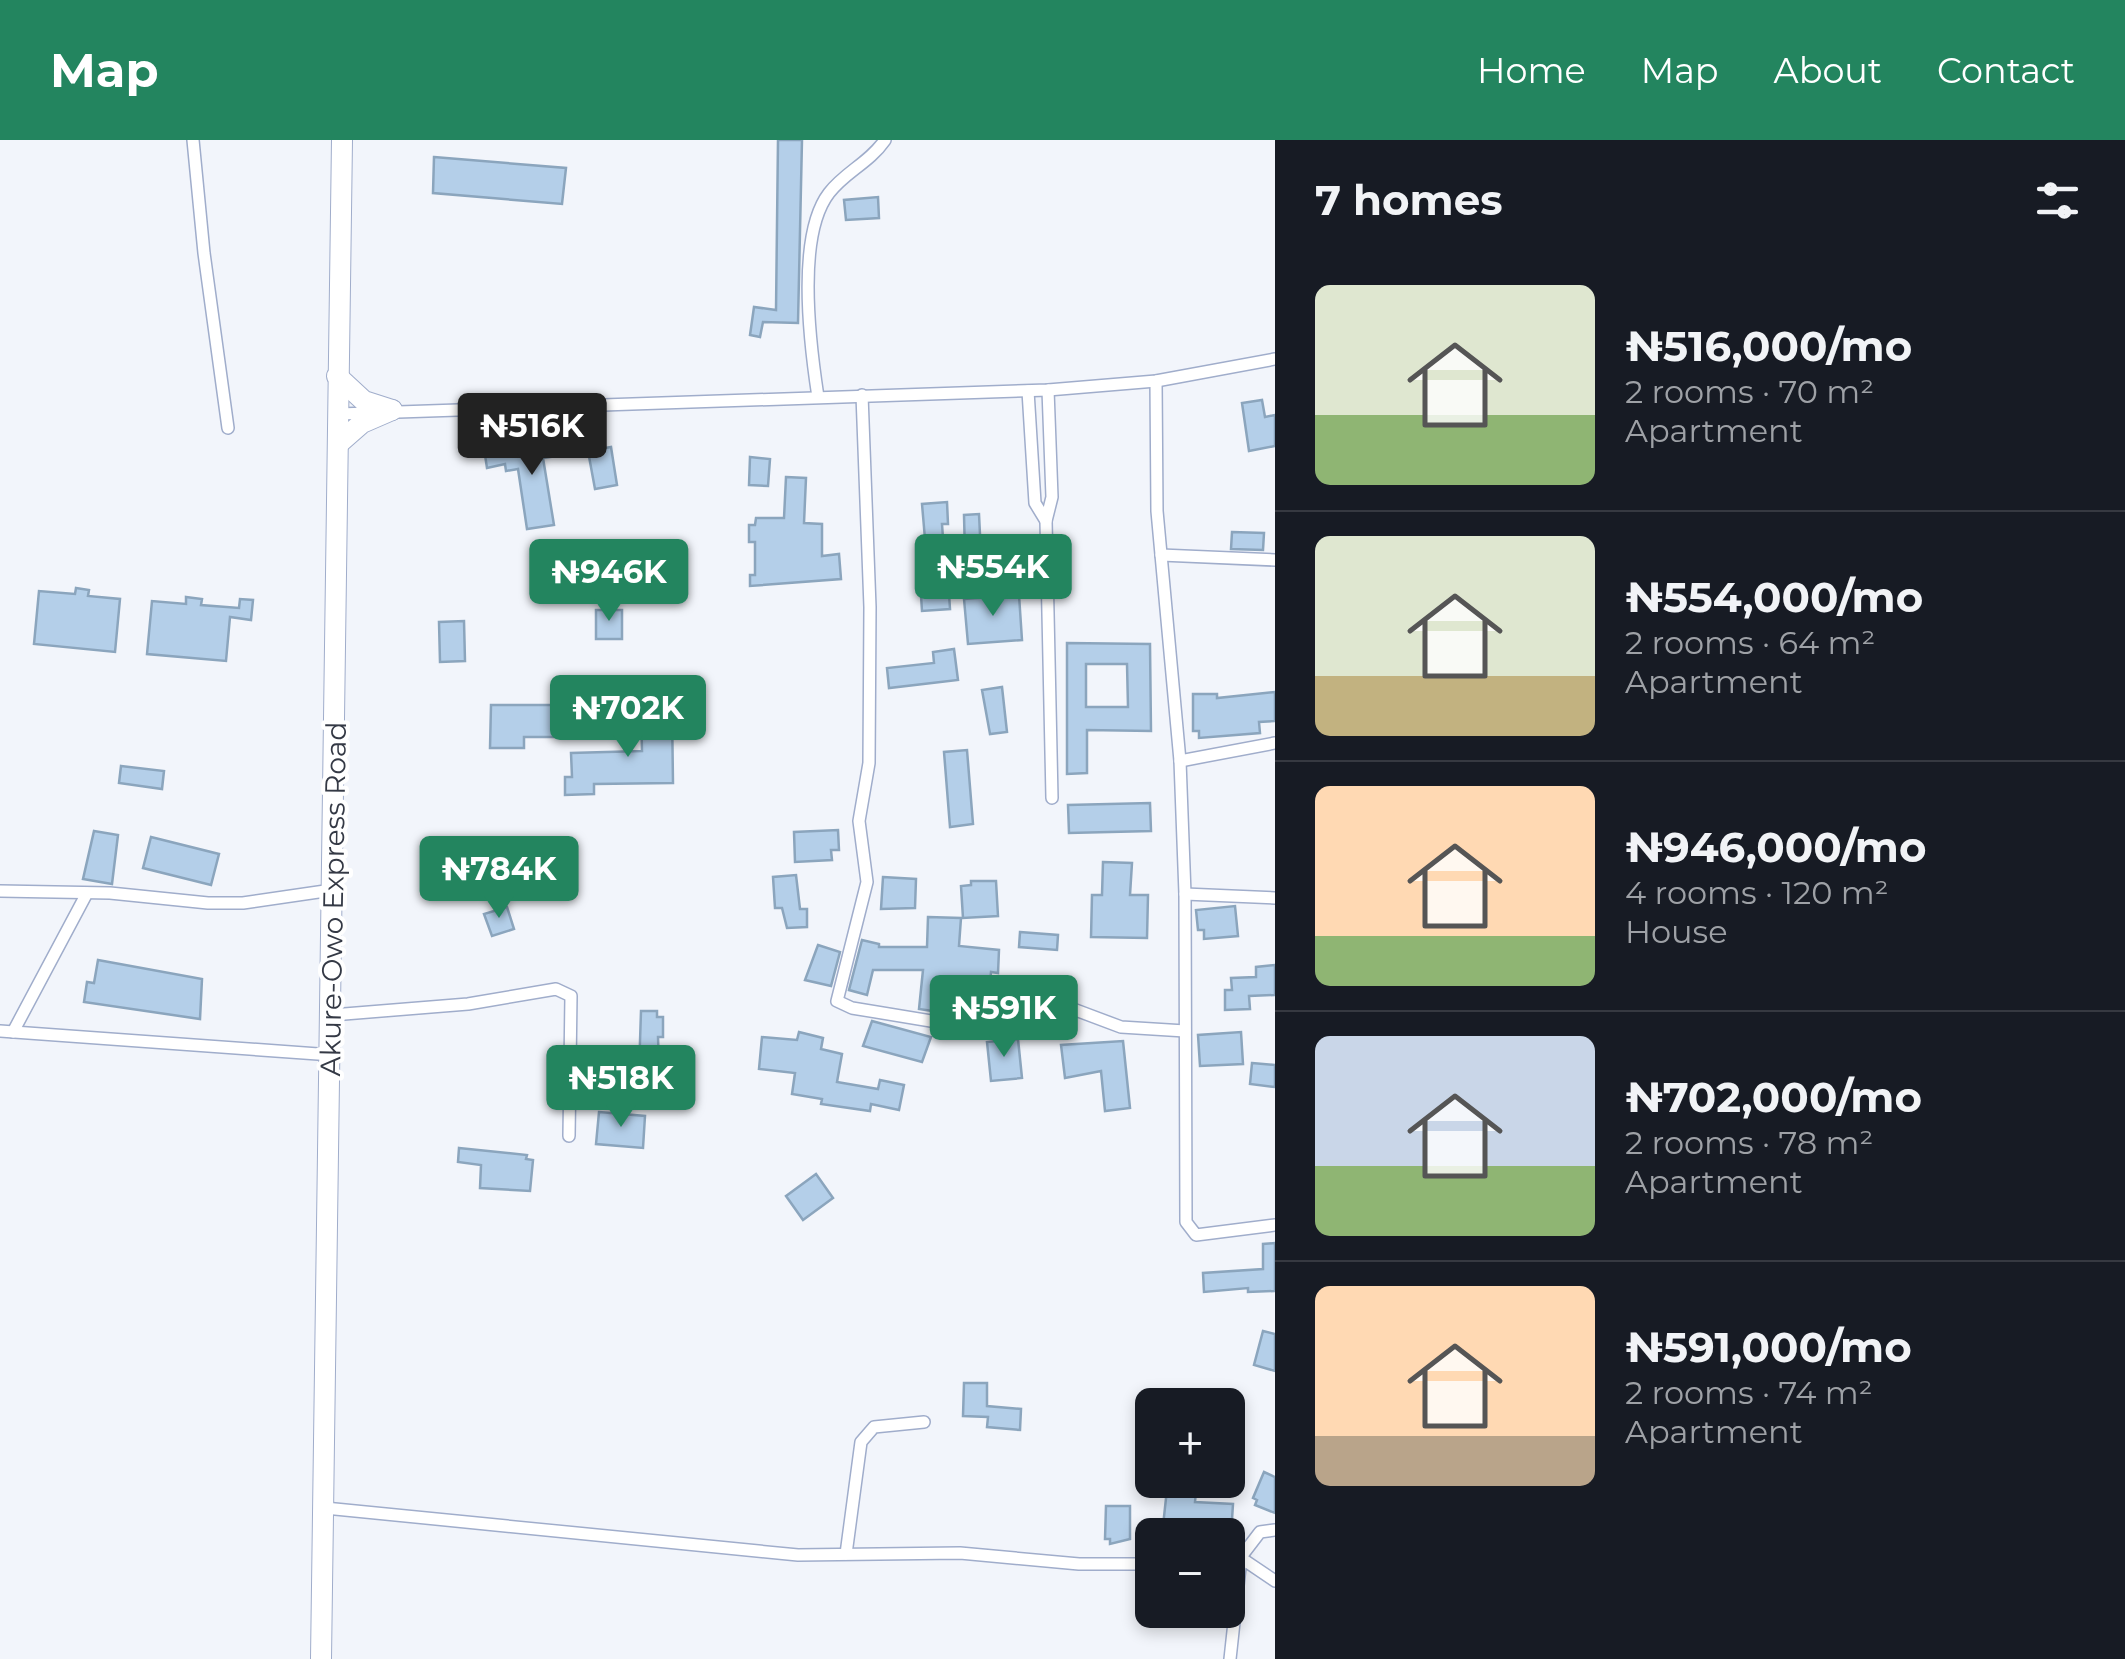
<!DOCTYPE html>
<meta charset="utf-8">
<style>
:root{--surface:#171b24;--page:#20242c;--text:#f1f3f6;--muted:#9ea1a6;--line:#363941;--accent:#23855f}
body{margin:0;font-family:Montserrat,sans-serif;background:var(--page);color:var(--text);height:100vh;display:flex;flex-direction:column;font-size:38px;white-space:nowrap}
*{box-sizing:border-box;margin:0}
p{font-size:32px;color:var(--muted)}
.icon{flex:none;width:55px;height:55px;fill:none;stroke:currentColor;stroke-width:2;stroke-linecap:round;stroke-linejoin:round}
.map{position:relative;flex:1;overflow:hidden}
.sheet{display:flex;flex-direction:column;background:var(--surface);width:850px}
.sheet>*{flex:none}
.buttons{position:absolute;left:1135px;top:1248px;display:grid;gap:20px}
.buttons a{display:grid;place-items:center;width:110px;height:110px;border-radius:15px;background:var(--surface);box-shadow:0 5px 15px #0003;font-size:50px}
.price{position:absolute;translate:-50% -85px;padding:0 22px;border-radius:10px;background:var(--accent);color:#fff;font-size:32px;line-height:65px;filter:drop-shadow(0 2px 5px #0008)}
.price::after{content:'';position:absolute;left:50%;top:60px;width:30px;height:22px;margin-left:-15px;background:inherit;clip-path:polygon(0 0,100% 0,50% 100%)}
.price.selected{background:#222;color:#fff}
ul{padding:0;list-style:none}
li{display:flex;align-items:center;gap:30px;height:250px;padding:0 40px}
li+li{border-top:2px solid var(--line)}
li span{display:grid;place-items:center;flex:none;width:280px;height:200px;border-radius:15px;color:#555}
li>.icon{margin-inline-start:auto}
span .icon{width:120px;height:120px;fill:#fffc;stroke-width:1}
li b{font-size:42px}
h2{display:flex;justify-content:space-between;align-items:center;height:120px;padding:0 40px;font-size:42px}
header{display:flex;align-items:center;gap:60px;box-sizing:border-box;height:140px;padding:0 50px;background:var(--accent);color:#fff}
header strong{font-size:48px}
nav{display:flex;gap:55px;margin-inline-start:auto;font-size:35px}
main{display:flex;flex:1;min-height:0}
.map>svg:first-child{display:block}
.building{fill:#b4cfe9;stroke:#8ba5bd;stroke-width:2.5;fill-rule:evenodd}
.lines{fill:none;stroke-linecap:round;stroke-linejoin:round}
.street-casing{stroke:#a0adcb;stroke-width:14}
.highway-casing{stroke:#a0adcb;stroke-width:22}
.street{stroke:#fff;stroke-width:11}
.highway{stroke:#fff;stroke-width:20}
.labels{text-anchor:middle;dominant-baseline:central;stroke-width:8;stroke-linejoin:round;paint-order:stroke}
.street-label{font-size:28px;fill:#343945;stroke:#fff}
</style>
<header>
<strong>Map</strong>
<nav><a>Home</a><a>Map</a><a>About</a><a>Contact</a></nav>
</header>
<main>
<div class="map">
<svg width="1275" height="1519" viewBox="0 0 1275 1519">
<rect width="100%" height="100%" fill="#f2f5fb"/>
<g class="building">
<path d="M 778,0 L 802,0 L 798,183 L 763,182 L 760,197 L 750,195 L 754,167 L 776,170 Z"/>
<path d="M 434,17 L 566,28 L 562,64 L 433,53 Z"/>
<path d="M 878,57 L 879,78 L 846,80 L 844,60 Z"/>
<path d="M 1262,260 L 1265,277 L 1275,275 L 1275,306 L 1249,311 L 1242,263 Z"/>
<path d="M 570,300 L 572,314 L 543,318 L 554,385 L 527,389 L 518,329 L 506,331 L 505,324 L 487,328 L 485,315 Z"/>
<path d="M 611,307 L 617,345 L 595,349 L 588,311 Z"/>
<path d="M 750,317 L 770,319 L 768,346 L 749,345 Z"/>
<path d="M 786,337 L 806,338 L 804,383 L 822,384 L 822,416 L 839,414 L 841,439 L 750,446 L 750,435 L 755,435 L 755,402 L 749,402 L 749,385 L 755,385 L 756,378 L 784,378 Z"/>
<path d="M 947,362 L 948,384 L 942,384 L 943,398 L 925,399 L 922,364 Z"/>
<path d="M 979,374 L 981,415 L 965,415 L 964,375 Z"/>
<path d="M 1232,392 L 1264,393 L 1263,410 L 1231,409 Z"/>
<path d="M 948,438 L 950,469 L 922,471 L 920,440 Z"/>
<path d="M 76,448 L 89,450 L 88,456 L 120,459 L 115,512 L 34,504 L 39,451 L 75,454 Z"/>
<path d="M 1019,455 L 1022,500 L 968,504 L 964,459 Z"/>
<path d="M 186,457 L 202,459 L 201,465 L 239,468 L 240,459 L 253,460 L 251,480 L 230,477 L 226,521 L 147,514 L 152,461 L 186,464 Z"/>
<rect x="596" y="470" width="26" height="29"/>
<path d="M 464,481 L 465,521 L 440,522 L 439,482 Z"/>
<path d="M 1067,503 L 1150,504 L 1151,591 L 1087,590 L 1087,633 L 1067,634 ZM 1086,524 L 1127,524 L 1128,567 L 1086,567 Z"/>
<path d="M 954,509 L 958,540 L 889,548 L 887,528 L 934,523 L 933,512 Z"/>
<path d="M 1002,547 L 1007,592 L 990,594 L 982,550 Z"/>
<path d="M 1275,552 L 1275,581 L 1259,582 L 1260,593 L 1199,598 L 1199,591 L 1193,591 L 1193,554 L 1217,554 L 1217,558 Z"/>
<path d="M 491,565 L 578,565 L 578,597 L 524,597 L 524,608 L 490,608 Z"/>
<path d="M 641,571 L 672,571 L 673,643 L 594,644 L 594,654 L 565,655 L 565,637 L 572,637 L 571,613 L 642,611 Z"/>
<path d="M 967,610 L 973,684 L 950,687 L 944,612 Z"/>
<path d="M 121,626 L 164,631 L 162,649 L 119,643 Z"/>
<path d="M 1150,663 L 1151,691 L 1069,693 L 1068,665 Z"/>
<path d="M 838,690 L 839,710 L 831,710 L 832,720 L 795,722 L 794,692 Z"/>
<path d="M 94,691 L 118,695 L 112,744 L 83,739 Z"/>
<path d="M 151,697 L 219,714 L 211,745 L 143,728 Z"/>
<path d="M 1103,722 L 1132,723 L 1130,755 L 1148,755 L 1147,798 L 1091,797 L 1092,755 L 1102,755 Z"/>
<path d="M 796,735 L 800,769 L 807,769 L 807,787 L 787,788 L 782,768 L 775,768 L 773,737 Z"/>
<path d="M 883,737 L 916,739 L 915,768 L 881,769 Z"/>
<path d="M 971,741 L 996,741 L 998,776 L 963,778 L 961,746 L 971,745 Z"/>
<path d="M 1235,766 L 1238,796 L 1204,799 L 1204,790 L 1198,790 L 1196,770 Z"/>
<path d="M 507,767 L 514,789 L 492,796 L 484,774 Z"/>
<path d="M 928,777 L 961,778 L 959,806 L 999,810 L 998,833 L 991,832 L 988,869 L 968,869 L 969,854 L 942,855 L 939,872 L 919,869 L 923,830 L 873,830 L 867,855 L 849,850 L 862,800 L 879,804 L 879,807 L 927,807 Z"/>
<path d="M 1020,792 L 1058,795 L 1057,810 L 1019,807 Z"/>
<path d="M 818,805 L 840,812 L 831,846 L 805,840 Z"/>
<path d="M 98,820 L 202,839 L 200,879 L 84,862 L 87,842 L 94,843 Z"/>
<path d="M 1275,825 L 1275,855 L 1249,856 L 1250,869 L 1225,870 L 1225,850 L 1232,850 L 1231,838 L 1256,837 L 1256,827 Z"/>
<path d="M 641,871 L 657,871 L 657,877 L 663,877 L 663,897 L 658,897 L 659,927 L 653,927 L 653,932 L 639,932 Z"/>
<path d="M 872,881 L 931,897 L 922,922 L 863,906 Z"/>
<path d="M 799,892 L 823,898 L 821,909 L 842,914 L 837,942 L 878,949 L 880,940 L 904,945 L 899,970 L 871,964 L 870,971 L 821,964 L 822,959 L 792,954 L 795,933 L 759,929 L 762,897 L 797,900 Z"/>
<path d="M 1241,892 L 1243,924 L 1200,926 L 1198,895 Z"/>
<path d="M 1018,899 L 1022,938 L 991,941 L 987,902 Z"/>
<path d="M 1123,901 L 1130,968 L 1105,971 L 1101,931 L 1065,938 L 1061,905 Z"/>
<path d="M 1252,923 L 1275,925 L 1275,947 L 1250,944 Z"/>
<path d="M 599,972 L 645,976 L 643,1008 L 596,1004 Z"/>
<path d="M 459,1008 L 527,1015 L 526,1019 L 533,1020 L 530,1051 L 480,1048 L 481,1025 L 458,1022 Z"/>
<path d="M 816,1034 L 833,1058 L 803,1080 L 786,1056 Z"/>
<path d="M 1275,1103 L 1275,1151 L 1248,1152 L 1248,1148 L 1204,1152 L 1203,1133 L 1263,1129 L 1263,1104 Z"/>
<path d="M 1263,1191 L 1275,1194 L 1275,1231 L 1254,1225 Z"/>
<path d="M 964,1243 L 987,1243 L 987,1266 L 1021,1269 L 1020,1290 L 987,1287 L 988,1277 L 963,1276 Z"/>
<path d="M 1264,1332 L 1275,1337 L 1275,1373 L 1255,1365 L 1257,1360 L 1253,1358 Z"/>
<path d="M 1167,1349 L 1196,1352 L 1195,1362 L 1233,1364 L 1231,1395 L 1217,1395 L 1218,1389 L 1193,1388 L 1192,1395 L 1162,1395 Z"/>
<path d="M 1106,1366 L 1130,1366 L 1130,1399 L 1110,1404 L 1110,1399 L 1105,1399 Z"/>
</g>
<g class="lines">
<defs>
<g id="street">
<path d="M 193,0 L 204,113 L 228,288"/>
<path d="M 1156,241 L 1157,371 L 1180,621 L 1185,754 L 1186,1082 L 1196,1095 L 1275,1085"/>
<path d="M 1048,250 L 1052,357 L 1046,381 L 1052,658"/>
<path d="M 1028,251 L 1035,363 L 1046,381"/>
<path d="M 862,255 L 870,467 L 869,623 L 859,681 L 867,742 L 837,861 L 852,868 L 943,883 L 1073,869 L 1121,887 L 1185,891"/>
<path d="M 818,257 C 810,205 796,96 829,53 C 845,32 869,23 885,0"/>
<path d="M 339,274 L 1048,250 L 1156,241 L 1275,219"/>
<path d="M 1161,415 L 1275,420"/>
<path d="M 1180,621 L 1275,603"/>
<path d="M 0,751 L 110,753 L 208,763 L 243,763 L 332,750"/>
<path d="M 1185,754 L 1275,758"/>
<path d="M 332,875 L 468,864 L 556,849 L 571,856 L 569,996"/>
<path d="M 0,891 L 332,915"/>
<path d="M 13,892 L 87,753"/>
<path d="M 325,1368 L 798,1415 L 960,1413 L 1079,1424 L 1152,1424"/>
<path d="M 846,1414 L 861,1302 L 874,1287 L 924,1282"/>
<path d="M 1228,1424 L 1237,1422 L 1260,1392 L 1275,1390"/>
<path d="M 1230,1519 L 1241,1418 L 1275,1441"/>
</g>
<g id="highway">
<path d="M 337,236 L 364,261 L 392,270"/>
<path d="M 338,304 L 362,283 L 392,270"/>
<path d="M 321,1519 L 342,0"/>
</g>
</defs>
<use href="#street" class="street-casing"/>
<use href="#highway" class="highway-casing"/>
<use href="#street" class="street"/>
<use href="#highway" class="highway"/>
</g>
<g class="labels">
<g class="street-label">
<text transform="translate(333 759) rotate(-89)">Akure-Owo Express Road</text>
</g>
</g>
</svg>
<div class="buttons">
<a>+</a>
<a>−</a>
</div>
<b class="price selected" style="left:532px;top:338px">₦516K</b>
<b class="price" style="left:993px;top:479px">₦554K</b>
<b class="price" style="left:609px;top:484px">₦946K</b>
<b class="price" style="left:628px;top:620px">₦702K</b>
<b class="price" style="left:499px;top:781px">₦784K</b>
<b class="price" style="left:1004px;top:920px">₦591K</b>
<b class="price" style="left:621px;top:990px">₦518K</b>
</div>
<section class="sheet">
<h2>7 homes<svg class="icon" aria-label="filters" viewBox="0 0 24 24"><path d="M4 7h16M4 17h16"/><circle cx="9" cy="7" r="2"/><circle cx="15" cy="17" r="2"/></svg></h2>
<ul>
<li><span style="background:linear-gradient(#dfe7d0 65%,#8fb573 0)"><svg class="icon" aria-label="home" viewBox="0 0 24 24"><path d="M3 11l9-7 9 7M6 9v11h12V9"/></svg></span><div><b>₦516,000/mo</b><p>2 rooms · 70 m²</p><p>Apartment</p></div></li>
<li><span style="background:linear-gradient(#dfe7d0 70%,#c2b280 0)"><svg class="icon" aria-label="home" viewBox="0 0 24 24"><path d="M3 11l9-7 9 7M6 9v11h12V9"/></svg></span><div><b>₦554,000/mo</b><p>2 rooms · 64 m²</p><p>Apartment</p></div></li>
<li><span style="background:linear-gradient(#ffd9b3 75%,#8fb573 0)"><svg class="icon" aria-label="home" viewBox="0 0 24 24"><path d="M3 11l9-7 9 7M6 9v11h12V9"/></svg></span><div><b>₦946,000/mo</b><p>4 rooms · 120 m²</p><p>House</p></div></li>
<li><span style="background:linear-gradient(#c9d6e8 65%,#8fb573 0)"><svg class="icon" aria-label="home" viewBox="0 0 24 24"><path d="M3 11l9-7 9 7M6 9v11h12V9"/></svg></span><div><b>₦702,000/mo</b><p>2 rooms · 78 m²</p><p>Apartment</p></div></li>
<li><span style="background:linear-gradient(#ffd9b3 75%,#b9a48a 0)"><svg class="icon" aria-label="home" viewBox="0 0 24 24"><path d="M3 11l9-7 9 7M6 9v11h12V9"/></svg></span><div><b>₦591,000/mo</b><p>2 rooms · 74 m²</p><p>Apartment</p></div></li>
</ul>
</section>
</main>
